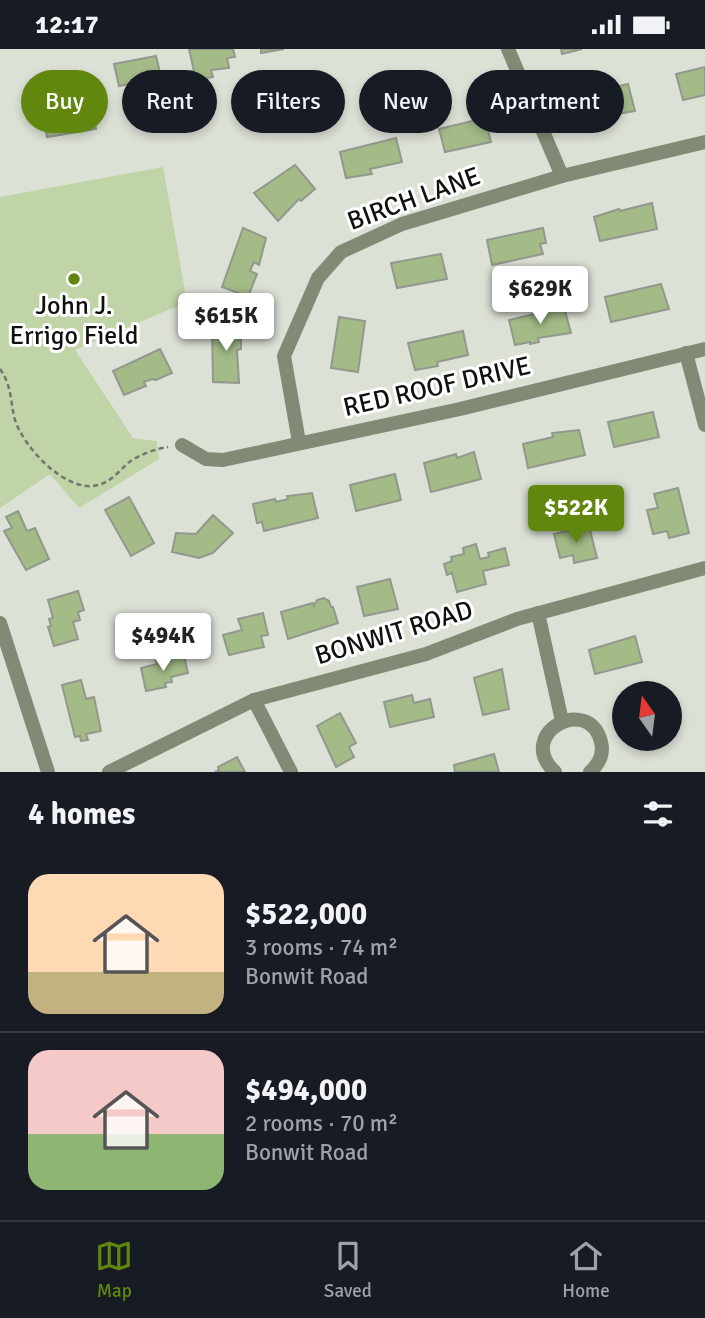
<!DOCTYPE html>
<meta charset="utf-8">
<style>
:root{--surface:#171b24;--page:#242831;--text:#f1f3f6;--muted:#9ea1a6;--line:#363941;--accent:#61870e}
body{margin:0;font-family:Signika,sans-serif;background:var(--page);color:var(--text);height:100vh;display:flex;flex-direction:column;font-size:26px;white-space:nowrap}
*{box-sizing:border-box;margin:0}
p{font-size:23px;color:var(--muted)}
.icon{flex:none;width:38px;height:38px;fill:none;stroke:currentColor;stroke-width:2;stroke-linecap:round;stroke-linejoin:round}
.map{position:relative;height:723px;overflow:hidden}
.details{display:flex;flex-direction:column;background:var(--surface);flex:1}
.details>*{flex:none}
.guide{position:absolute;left:21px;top:21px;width:663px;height:63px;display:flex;gap:14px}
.needle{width:46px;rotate:346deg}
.tools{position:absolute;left:612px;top:632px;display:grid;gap:14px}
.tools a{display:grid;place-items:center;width:70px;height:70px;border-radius:50%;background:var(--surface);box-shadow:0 4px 10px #0003;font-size:35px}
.price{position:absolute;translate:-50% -60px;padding:0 16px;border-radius:7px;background:#fff;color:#222;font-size:23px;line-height:46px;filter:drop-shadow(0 2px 4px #0008)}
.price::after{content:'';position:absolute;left:50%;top:42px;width:21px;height:16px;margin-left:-10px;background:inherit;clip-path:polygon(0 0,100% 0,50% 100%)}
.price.on{background:var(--accent);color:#fff}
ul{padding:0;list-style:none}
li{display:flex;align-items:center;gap:21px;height:175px;padding:0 28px}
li+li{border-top:2px solid var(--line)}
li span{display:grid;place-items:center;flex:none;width:196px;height:140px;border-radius:21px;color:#555}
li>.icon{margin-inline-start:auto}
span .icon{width:84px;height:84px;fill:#fffc;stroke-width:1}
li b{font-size:30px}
h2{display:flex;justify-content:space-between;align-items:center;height:84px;padding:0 28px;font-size:30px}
.tag{padding:0 24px;border-radius:32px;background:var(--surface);box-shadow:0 4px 10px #0003;font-size:24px;line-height:63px}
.tag.on{background:var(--accent);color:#fff}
.status{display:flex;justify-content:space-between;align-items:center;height:49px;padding:0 35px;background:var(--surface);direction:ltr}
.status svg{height:19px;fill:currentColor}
.menu{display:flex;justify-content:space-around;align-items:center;height:98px;border-top:2px solid var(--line);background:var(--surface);font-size:19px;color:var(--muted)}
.menu a{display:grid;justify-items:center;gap:4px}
.menu .on{color:var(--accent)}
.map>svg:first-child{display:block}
.green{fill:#c0d4a7}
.building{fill:#a4ba87;stroke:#93988e;stroke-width:2}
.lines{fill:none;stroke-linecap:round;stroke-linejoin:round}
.path{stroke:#72756e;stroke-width:2.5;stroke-dasharray:5 3.5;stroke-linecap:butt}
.street{stroke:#808a74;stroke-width:14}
.poi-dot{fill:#61870e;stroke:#fff;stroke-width:2.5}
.labels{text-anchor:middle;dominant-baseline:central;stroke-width:6;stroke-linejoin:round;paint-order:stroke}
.street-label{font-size:26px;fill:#10110e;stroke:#fff}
.poi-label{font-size:26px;fill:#10110e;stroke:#fff}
</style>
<div class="status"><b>12:17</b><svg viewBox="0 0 49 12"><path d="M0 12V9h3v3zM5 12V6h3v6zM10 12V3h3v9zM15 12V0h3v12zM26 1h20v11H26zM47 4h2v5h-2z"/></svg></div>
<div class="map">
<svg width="705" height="723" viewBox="0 0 705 723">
<rect width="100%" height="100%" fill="#dce1d6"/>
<path class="green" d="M 163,118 L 187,253 L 75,301 L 133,389 L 157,392 L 159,410 L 79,459 L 50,425 L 0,459 L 0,148 Z"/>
<g class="building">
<path d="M 189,0 L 233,0 L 235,8 L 227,9 L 229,19 L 211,21 L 213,28 L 196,31 Z"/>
<path d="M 261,0 L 284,0 L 261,4 Z"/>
<path d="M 561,0 L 582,0 L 562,5 Z"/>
<path d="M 156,7 L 161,28 L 144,35 L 144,32 L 119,37 L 114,15 Z"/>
<path d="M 705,18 L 705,46 L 683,51 L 676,25 Z"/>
<path d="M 628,35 L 635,62 L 588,70 L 583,46 Z"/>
<path d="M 92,55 L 96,80 L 47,88 L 44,70 L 60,68 L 59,60 Z"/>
<path d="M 485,69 L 491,93 L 445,103 L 439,80 Z"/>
<path d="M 396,89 L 402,113 L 370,120 L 372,125 L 346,129 L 340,103 Z"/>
<path d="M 295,116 L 315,140 L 301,152 L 299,150 L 278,172 L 254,144 Z"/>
<path d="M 652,154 L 657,180 L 600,192 L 594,168 L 619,160 L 620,162 Z"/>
<path d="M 243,179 L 266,189 L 259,216 L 254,213 L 250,222 L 257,225 L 248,248 L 222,238 Z"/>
<path d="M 543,179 L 546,194 L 540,195 L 543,205 L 492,216 L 487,191 Z"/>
<path d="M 441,205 L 447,230 L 397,239 L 391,214 Z"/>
<path d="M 661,235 L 669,260 L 611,273 L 605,248 Z"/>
<path d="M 564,258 L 571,284 L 538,289 L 539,293 L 530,295 L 530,293 L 515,296 L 509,271 Z"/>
<path d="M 339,268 L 365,272 L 358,323 L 331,319 Z"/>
<path d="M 238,275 L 238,291 L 241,291 L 241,300 L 237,301 L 239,334 L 213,333 L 212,276 Z"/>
<path d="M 463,282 L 468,306 L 437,313 L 438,317 L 415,321 L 408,294 Z"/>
<path d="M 160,300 L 172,324 L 156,331 L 152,330 L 144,333 L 146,337 L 124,346 L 113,322 Z"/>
<path d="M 653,363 L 659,388 L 614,398 L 608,373 Z"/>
<path d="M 579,381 L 585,406 L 528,419 L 523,395 L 553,388 L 552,384 Z"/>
<path d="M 474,403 L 481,430 L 431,443 L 424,414 L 456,405 L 457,409 Z"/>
<path d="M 395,425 L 401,451 L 356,462 L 350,436 Z"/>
<path d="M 678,439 L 689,484 L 669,489 L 667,482 L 653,485 L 647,461 L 658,459 L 654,445 Z"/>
<path d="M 312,444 L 318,469 L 264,482 L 262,473 L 257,474 L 253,455 L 275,450 L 276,453 L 288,450 L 287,447 Z"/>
<path d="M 129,448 L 154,494 L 131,507 L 105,461 Z"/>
<path d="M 18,462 L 27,482 L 35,479 L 49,510 L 26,521 L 4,482 L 12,479 L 6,468 Z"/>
<path d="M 213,466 L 233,484 L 213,504 L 199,509 L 172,503 L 176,484 L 196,485 Z"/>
<path d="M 589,477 L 597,509 L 574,514 L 573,506 L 560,509 L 554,485 Z"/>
<path d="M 476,495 L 480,510 L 489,508 L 488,504 L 505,499 L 509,516 L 483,522 L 486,535 L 457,543 L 452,524 L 447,526 L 444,515 L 452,512 L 451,508 L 464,505 L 463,499 Z"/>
<path d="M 390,530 L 398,560 L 364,567 L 357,538 Z"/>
<path d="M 78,542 L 84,561 L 78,563 L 80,571 L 73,573 L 78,590 L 54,597 L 48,578 L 51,577 L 49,570 L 53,569 L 48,551 Z"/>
<path d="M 324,549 L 329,552 L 331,558 L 333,558 L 338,574 L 288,590 L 281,563 L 313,554 L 314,557 L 317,551 Z"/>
<path d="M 263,564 L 268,586 L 261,587 L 264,598 L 229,606 L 223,586 L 242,581 L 238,570 Z"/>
<path d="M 635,587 L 642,613 L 595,625 L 589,601 Z"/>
<path d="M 184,607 L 188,624 L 171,628 L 172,633 L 165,634 L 166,638 L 146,642 L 141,619 L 157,615 L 156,612 Z"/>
<path d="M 502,620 L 509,660 L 483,666 L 474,629 Z"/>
<path d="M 81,631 L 86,650 L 94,648 L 101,682 L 86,685 L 88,691 L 81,692 L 80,687 L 75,688 L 62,636 Z"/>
<path d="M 412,646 L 414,654 L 430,650 L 434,668 L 390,678 L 384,653 Z"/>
<path d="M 340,664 L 356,694 L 349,698 L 354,708 L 336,718 L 317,677 Z"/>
<path d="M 494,705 L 499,723 L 455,723 L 454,716 Z"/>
<path d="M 237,708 L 245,723 L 215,723 L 219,721 L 218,718 Z"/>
</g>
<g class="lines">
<path class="path" d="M 0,320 C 12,337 10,352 15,371 C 24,399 67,445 98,436 C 111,433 119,422 128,414 C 138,406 155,400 168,398"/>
<g class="street">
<path d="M 508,0 L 562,127"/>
<path d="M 686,304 L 705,376"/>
<path d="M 299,393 L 284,307 L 318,229 L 341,203 L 402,175 L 562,127 L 705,93"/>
<path d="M 182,396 L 206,410 L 223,411 L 460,360 L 705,300"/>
<path d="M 538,564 L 562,672"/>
<path d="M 0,574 L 48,723"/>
<path d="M 254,651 L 291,723"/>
<path d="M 109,723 L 254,651 L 426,605 L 517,570 L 705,519"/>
<path d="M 555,723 C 514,685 589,644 601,693 C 604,705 599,715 590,723"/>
</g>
</g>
<circle class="poi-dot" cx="74" cy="230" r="7"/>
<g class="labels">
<g class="street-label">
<text transform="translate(414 150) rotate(-20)">BIRCH LANE</text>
<text transform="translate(437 338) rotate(-13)">RED ROOF DRIVE</text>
<text transform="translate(394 584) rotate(-17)">BONWIT ROAD</text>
</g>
<g class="poi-label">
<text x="74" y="257">John J.<tspan x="74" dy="30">Errigo Field</tspan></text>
</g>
</g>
</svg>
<div class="tools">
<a><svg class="needle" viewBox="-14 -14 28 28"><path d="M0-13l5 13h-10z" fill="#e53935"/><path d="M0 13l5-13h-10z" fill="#9ea1a6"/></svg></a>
</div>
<b class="price" style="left:540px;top:277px">$629K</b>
<b class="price" style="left:226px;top:304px">$615K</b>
<b class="price on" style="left:576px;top:496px">$522K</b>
<b class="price" style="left:163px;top:624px">$494K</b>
<div class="guide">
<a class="tag on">Buy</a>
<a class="tag">Rent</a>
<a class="tag">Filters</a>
<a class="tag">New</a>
<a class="tag">Apartment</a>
</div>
</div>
<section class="details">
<h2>4 homes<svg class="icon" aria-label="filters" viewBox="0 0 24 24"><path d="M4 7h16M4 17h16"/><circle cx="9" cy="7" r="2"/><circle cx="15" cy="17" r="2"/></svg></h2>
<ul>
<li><span style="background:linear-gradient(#ffd9b3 70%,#c2b280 0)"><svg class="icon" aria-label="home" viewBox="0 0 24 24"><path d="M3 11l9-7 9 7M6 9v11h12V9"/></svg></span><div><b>$522,000</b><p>3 rooms · 74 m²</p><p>Bonwit Road</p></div></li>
<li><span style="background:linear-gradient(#f6c9c9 60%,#8fb573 0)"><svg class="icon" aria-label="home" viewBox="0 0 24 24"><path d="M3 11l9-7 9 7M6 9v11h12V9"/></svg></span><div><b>$494,000</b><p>2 rooms · 70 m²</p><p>Bonwit Road</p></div></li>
</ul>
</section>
<nav class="menu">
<a class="on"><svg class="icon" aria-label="map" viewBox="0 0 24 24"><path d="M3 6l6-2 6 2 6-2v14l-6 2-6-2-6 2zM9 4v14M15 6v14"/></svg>Map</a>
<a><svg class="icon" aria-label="saved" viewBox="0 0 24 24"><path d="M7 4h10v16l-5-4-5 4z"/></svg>Saved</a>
<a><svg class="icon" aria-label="home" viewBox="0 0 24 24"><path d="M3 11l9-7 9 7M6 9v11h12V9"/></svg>Home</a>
</nav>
